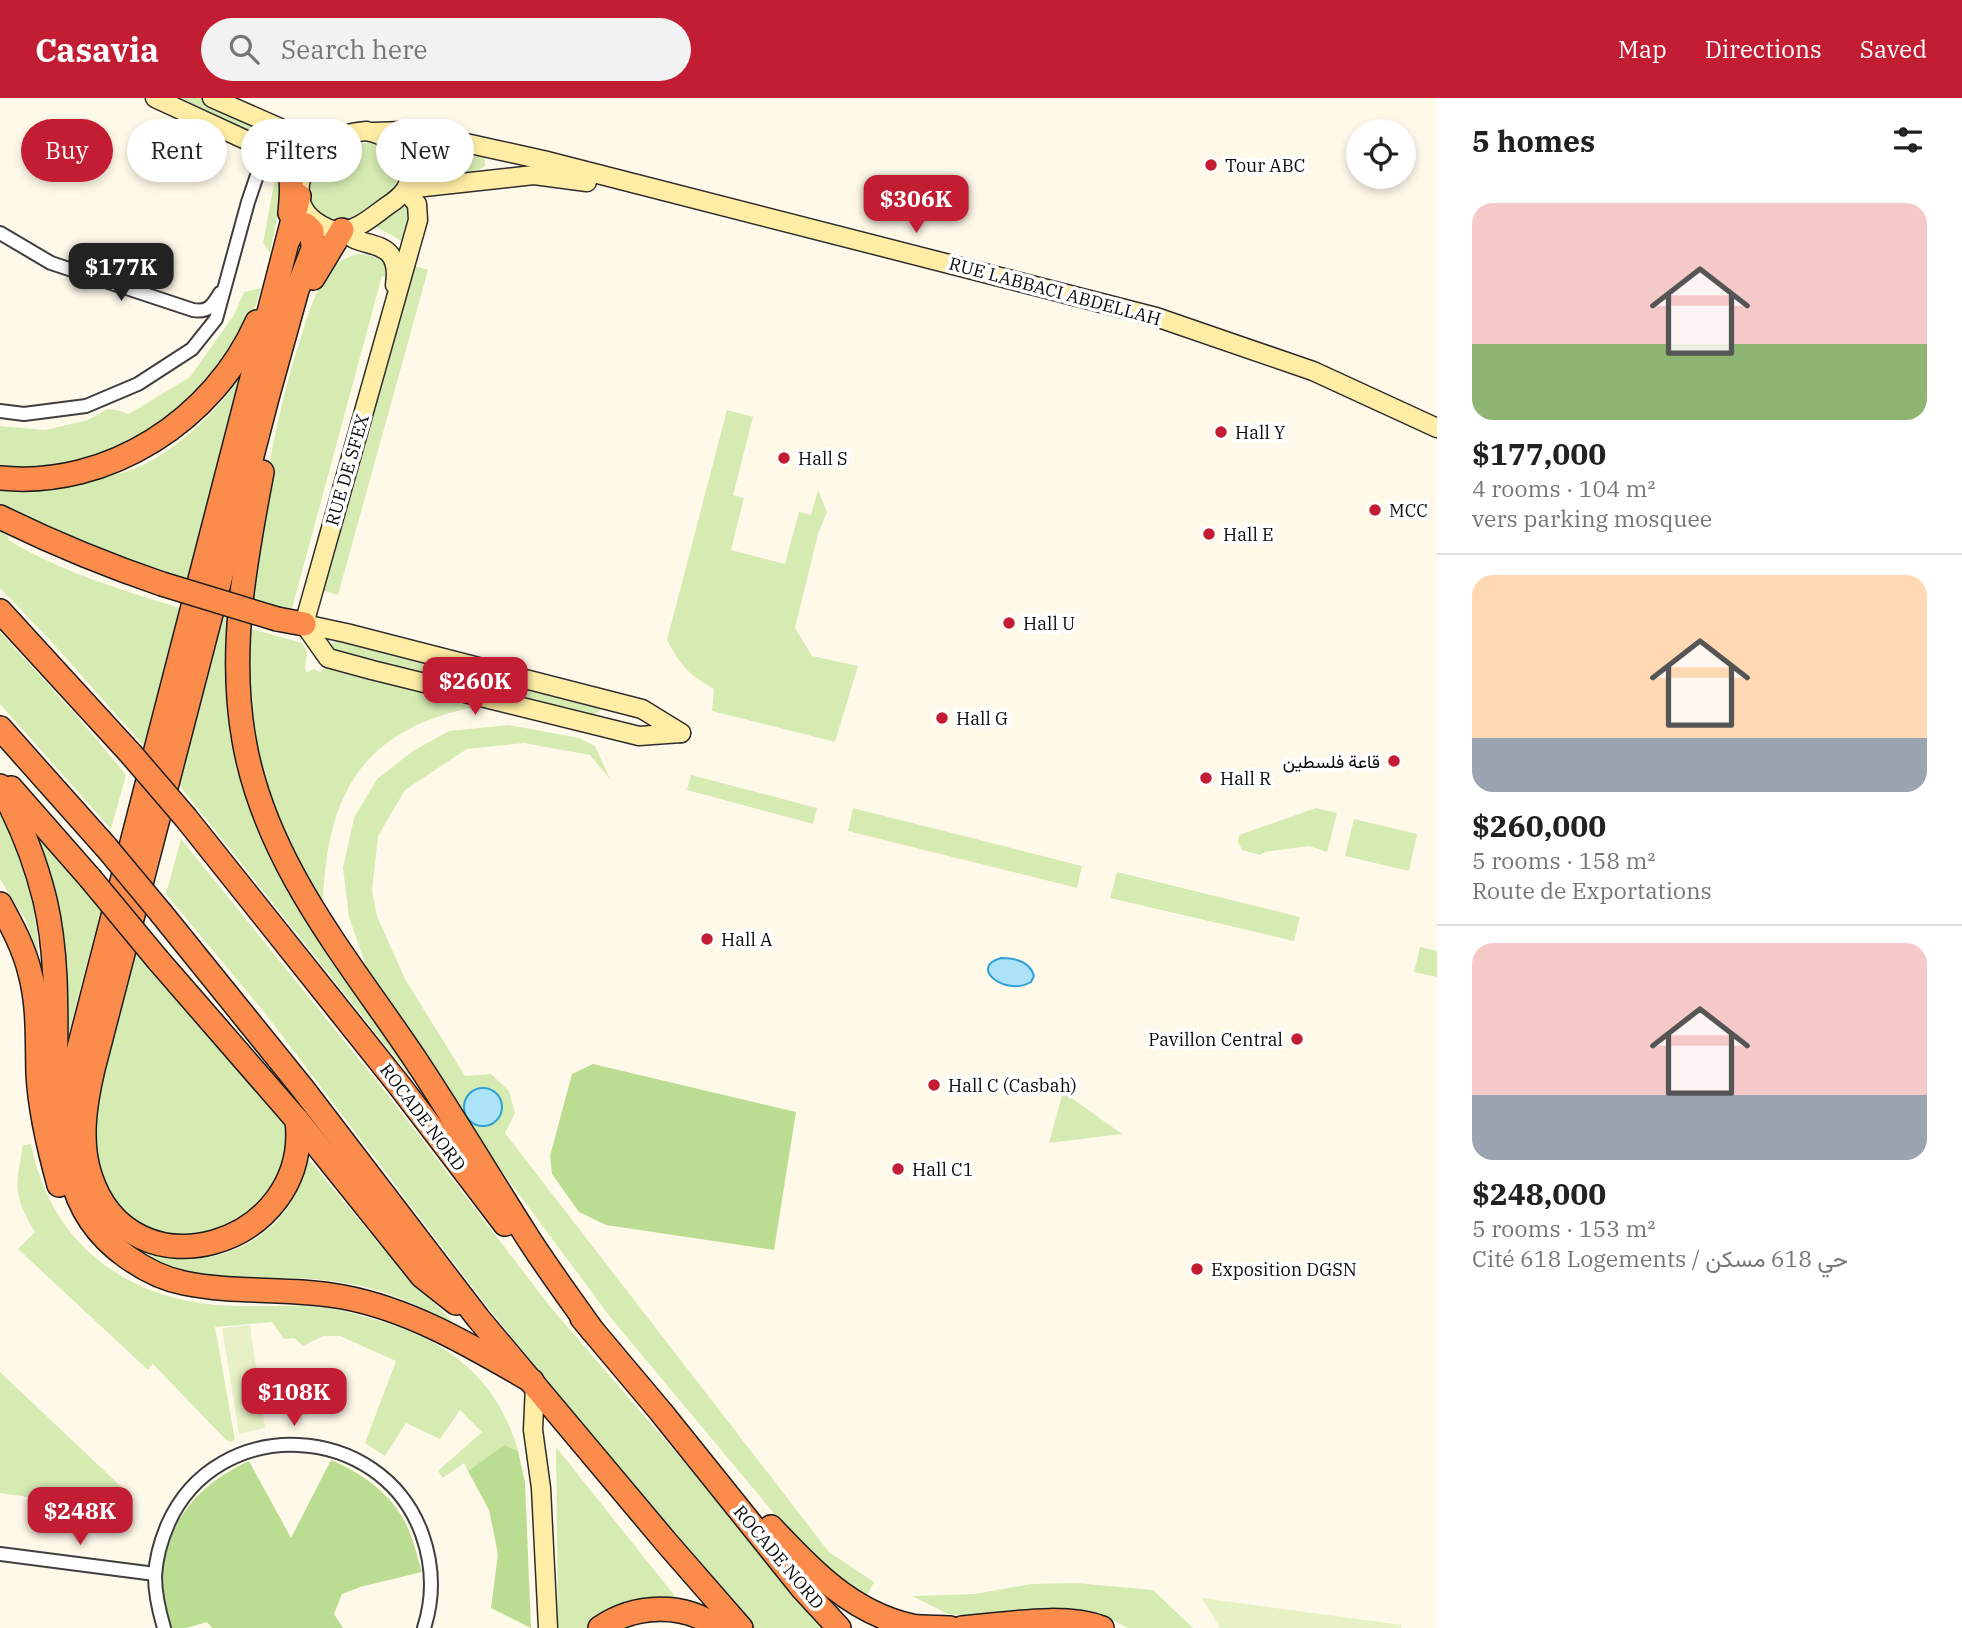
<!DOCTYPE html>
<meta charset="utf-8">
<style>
:root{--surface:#fff;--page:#f2f2f2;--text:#222;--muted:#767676;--line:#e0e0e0;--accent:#c31d34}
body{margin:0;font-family:"IBM Plex Serif",Vazirmatn,serif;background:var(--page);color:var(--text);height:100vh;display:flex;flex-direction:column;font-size:26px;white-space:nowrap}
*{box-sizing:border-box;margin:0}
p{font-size:23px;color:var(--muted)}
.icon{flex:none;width:38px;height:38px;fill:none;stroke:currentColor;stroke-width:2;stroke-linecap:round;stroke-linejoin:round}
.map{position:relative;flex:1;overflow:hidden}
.side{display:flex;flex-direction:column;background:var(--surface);width:525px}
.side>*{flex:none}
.guide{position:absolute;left:21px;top:21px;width:665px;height:63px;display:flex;gap:14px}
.fabs{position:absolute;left:1346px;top:21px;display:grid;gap:14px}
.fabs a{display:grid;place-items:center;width:70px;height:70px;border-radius:50%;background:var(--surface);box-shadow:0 4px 10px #0003;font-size:35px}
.price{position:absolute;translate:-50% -60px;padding:0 16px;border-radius:14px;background:var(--accent);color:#fff;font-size:23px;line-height:46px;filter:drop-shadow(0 2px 4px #0008)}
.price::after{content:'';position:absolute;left:50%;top:42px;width:21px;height:16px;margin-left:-10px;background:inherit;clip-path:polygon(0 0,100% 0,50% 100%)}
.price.on{background:#222;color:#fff}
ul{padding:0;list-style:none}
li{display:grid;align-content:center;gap:14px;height:371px;padding:0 35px}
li+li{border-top:2px solid var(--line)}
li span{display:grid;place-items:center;height:217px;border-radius:21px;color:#555}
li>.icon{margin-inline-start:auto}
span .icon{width:126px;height:126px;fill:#fffc;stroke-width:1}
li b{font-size:30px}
h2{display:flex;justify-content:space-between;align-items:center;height:84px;padding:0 35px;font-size:30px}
.chip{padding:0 24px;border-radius:32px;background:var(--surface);box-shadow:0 4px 10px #0003;font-size:24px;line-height:63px}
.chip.on{background:var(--accent);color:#fff}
header{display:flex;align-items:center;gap:42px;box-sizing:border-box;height:98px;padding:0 35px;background:var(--accent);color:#fff}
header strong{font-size:33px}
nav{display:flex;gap:38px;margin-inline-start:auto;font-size:24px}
.search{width:490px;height:63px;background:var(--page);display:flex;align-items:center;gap:18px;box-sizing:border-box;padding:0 24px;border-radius:38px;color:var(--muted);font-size:26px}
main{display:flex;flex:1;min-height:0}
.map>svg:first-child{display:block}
.green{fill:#d5ebb2}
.forest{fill:#badd91}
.pitch{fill:#e6f2c5}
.water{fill:#ace3f9;stroke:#2fa1d4;stroke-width:2}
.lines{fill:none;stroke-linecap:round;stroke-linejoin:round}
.street-casing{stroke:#3f3f3f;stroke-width:16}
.secondary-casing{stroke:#2e2e2e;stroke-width:21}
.highway-casing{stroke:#1d1d1d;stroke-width:26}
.street{stroke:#fff;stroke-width:12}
.secondary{stroke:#ffeda5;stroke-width:18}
.highway{stroke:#fc8c4b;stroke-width:23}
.highway-bridge-casing{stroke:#1d1d1d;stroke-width:26;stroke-linecap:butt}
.highway-bridge{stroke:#fc8c4b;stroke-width:23}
.poi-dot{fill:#c31d34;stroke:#fff;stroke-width:2.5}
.labels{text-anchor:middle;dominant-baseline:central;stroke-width:7;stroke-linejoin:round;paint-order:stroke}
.poi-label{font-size:18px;fill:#0c0c0c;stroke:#fff;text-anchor:start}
.street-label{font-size:18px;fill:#0c0c0c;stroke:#fff}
</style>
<header>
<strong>Casavia</strong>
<div class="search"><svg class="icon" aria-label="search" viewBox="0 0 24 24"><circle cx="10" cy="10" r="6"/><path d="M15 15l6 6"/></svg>Search here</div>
<nav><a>Map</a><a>Directions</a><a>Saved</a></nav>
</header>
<main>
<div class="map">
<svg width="1437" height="1530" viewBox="0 0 1437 1530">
<rect width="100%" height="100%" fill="#fff9ea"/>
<g class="green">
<path d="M 181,0 L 202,0 L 275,35 L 271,43 Z"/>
<path d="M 371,45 C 443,67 357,135 330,124 C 317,119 312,107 306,95 C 314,61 336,44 371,45 Z"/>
<path d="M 409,46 L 479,55 L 485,57 L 485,68 L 480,71 L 421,84 L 416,64 L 408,52 Z"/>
<path d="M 276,75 C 284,102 275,129 270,155 L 263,145 Z"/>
<path d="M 406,108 L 411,114 L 406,145 L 372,127 L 398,110 Z"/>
<path d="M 359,156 C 378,158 387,161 390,181 L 382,178 L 291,514 L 247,502 C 261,413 273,324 301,239 C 308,217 315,193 328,175 C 336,165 347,158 359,156 Z"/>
<path d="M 411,167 L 428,172 L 338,497 L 321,492 Z"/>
<path d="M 261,190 L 256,207 L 231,260 L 152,336 L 77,367 L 0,372 L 0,328 L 45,332 L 88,322 L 107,311 L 117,312 L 129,316 L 190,279 L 234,217 L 244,194 Z"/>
<path d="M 239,280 L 187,483 L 165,477 L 0,412 L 0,387 C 30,384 61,380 91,377 C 102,376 114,377 124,374 C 163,365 219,314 239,280 Z"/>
<path d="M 727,312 L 753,319 L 733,397 L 744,400 L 731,452 L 785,466 L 799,414 L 811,417 L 818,392 L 827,414 L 818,436 L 795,530 L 812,558 L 858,568 L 835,644 L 712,613 L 714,591 C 688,576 681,568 667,542 Z"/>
<path d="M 246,406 L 241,665 L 411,974 L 409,977 L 175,682 Z"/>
<path d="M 0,433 L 9,439 L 8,442 C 60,473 121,492 180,510 L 144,648 L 51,543 L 0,490 Z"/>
<path d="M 245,529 L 302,545 L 307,553 L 305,571 L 307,574 L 314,571 L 320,574 L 327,568 L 475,609 C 362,631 326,697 323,806 L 318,808 L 294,769 L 254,659 Z"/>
<path d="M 0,534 L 76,617 L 126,677 L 111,731 L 0,606 Z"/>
<path d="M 337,543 L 593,604 L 601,612 L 592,618 L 335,554 L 328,548 Z"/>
<path d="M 509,627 L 579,640 L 595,648 L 610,681 L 590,657 L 524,645 L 467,651 L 405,692 L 378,738 L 372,793 L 377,818 L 405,881 L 465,978 L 491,976 L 509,993 L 515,1015 L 505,1035 L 829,1454 L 874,1484 L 865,1501 L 823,1474 L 611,1220 L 463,1021 L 366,868 L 349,819 L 343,770 L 354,720 L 377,681 L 413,653 L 449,633 Z"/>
<path d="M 691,677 L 817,710 L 813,726 L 687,692 Z"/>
<path d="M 0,703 C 19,753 38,803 38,857 L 26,823 L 0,781 Z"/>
<path d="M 853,710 L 1082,768 L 1077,790 L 848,733 Z"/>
<path d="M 1316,710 L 1337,715 L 1327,754 L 1309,748 L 1265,754 L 1260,757 L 1242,752 L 1238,744 L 1239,737 Z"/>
<path d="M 1354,721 L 1417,736 L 1409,773 L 1345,758 Z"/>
<path d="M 34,731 L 103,804 L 66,945 L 44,761 Z"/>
<path d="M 181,741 L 387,996 L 552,1211 L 827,1530 L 751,1530 L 489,1211 L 265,915 L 166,796 Z"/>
<path d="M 1117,774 L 1300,819 L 1294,843 L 1110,800 Z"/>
<path d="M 132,844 L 290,1025 L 291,1039 L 270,1104 L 202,1142 L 147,1132 L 119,1110 L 98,1073 L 92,1023 Z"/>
<path d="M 1420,849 L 1437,853 L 1437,879 L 1414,874 Z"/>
<path d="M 1063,994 L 1122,1036 L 1049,1045 Z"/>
<path d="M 31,1046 C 50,1142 120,1198 216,1207 C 253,1210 290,1205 327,1210 C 343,1212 358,1217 373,1221 C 445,1241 497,1278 518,1353 L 504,1347 L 468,1373 L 464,1365 L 443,1380 L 438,1373 L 482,1334 L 460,1312 L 440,1341 L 406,1325 L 385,1358 L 365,1345 L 396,1263 L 340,1238 L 323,1238 L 303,1248 L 294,1240 L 284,1241 L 272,1224 L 215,1229 L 235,1342 L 231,1344 L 226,1342 L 153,1266 L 148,1272 L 18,1151 L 35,1134 C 12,1095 16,1089 23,1047 Z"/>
<path d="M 305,1057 L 380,1147 L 458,1230 C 410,1200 368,1185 312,1181 C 264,1178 213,1184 167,1168 C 144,1161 126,1146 107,1133 L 113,1129 C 129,1141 145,1153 165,1158 C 230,1173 302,1126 305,1057 Z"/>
<path d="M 0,1274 L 132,1399 L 127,1413 L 0,1395 Z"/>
<path d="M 556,1349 L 682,1507 L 589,1530 L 558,1530 Z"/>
<path d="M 1076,1485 L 1153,1492 L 1193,1530 L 1128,1530 L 1112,1522 L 1085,1516 L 1056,1513 L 973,1518 L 948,1516 L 912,1498 L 975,1496 L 1031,1486 Z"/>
</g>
<g class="forest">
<path d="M 593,966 L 796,1014 L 774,1152 L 606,1127 L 579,1114 L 552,1076 L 550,1058 L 572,976 Z"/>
<path d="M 504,1347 L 518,1353 L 525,1384 L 531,1530 L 491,1510 L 498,1456 L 489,1412 L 468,1373 Z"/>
<path d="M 331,1362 C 360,1374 392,1396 406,1426 C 413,1440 417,1458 422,1474 L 360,1489 L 342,1496 L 334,1516 L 343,1530 L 212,1530 L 207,1524 L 186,1530 L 172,1530 C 168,1515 161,1497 162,1482 C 166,1424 197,1387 249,1363 L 291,1440 Z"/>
</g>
<g class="pitch">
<path d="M 250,1227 L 265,1330 L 239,1336 L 222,1230 Z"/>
<path d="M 1202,1500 L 1402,1527 L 1401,1530 L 1220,1530 Z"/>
</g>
<g class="water">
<path d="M 1001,860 C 1015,860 1030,863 1034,878 L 1031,884 C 1005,899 968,869 1001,860 Z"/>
<circle cx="483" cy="1009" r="19"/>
</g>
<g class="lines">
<defs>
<g id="street">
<path d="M 0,135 L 51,165 L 193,212 C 208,215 213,207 220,195"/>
<path d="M 0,313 L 24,316 L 86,308 L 138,286 L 192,251 L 216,221 L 248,104 L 266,51"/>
<path d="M 0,1456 L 155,1476"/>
<path d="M 164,1530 C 159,1513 155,1496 155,1478 C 156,1460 161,1442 168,1426 C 217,1315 381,1323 422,1436 C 433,1467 434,1499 424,1530"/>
</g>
<g id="secondary">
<path d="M 155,0 L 274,55"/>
<path d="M 212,0 L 285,32"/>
<path d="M 366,33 C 386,36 402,49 408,69 C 414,87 401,99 387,108 C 373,118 358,132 340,133 C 331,133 322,128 315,123 C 289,105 299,67 321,49 C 332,39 351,34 366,33 Z"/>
<path d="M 374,34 L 403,33 L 425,36 L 543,62 L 1156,219 L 1313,273 L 1437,330"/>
<path d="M 294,35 L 321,48"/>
<path d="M 406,91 L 534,77 L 587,84"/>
<path d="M 345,132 C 355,154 403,134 395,187"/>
<path d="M 304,526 L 418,122 L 417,106 L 405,93"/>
<path d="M 304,526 L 328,560 L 372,572 L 639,638 L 681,635"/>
<path d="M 304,526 L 346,535 L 642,611 L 681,635"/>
<path d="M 535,1287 L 533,1332 L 541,1390 L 548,1530"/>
</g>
<g id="highway">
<path d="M 274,55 C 296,71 292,91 290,115"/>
<path d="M 299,98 L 73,973 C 60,1044 62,1113 127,1159 C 144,1171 163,1181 184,1185 C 236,1196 291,1189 343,1199 C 412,1212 471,1248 532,1283"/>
<path d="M 288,142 L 297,127 L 306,127 L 312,133 L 313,151 L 297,192 L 267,300 L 93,971 C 85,1005 79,1043 90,1077 C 130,1203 312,1148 297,1022"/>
<path d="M 313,180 L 342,132"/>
<path d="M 262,374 C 245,463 228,552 244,642 C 265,765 348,861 415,961 C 452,1017 487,1075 523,1132 C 544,1166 569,1199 592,1232"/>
<path d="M 0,380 C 109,391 214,321 257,224"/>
<path d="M 0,419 C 53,445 106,467 162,486"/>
<path d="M 0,513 L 131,656"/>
<path d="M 277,521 L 304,526"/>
<path d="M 0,630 L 106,749"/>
<path d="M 0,688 C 20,724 35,761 45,802 C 61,870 54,945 56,1015"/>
<path d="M 11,690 L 90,780"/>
<path d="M 186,720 L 399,987 L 505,1126"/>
<path d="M 0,806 C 12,828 24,850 30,875 C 39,908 37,942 38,976 C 40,1014 49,1051 59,1087"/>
<path d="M 161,815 L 303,991 L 478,1220 L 666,1444 L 741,1530"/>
<path d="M 158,862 L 297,1022 L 422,1178 L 456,1205"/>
<path d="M 582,1220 L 661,1314 L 803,1491 L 839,1530"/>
<path d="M 771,1429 C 811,1472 852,1515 912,1528 C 924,1530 938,1529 950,1530"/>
<path d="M 600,1530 C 635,1506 684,1504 718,1530"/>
<path d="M 962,1530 C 1004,1527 1063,1515 1102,1530"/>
</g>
</defs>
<use href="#street" class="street-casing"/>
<use href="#secondary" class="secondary-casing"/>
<use href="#highway" class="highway-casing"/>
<use href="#street" class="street"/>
<use href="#secondary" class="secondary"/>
<use href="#highway" class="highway"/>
<defs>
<g id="highway-bridge">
<path d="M 162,486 L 277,521"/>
<path d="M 131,656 L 186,720"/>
<path d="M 106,749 L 161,815"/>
<path d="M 90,780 L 158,862"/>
</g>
</defs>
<use href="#highway-bridge" class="highway-bridge-casing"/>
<use href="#highway-bridge" class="highway-bridge"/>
</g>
<g class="poi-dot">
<circle cx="1211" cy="67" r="7"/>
<circle cx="1221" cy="334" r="7"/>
<circle cx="784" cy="360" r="7"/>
<circle cx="1375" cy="412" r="7"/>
<circle cx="1209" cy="436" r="7"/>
<circle cx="1009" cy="525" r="7"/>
<circle cx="942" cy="620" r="7"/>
<circle cx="1394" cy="663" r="7"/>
<circle cx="1206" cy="680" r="7"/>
<circle cx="707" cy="841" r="7"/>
<circle cx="1297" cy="941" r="7"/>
<circle cx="934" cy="987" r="7"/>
<circle cx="898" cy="1071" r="7"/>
<circle cx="1197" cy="1171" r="7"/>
</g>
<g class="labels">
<g class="poi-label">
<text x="1225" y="67">Tour ABC</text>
<text x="1235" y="334">Hall Y</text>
<text x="798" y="360">Hall S</text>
<text x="1389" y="412">MCC</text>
<text x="1223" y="436">Hall E</text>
<text x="1023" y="525">Hall U</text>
<text x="956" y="620">Hall G</text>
<text x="1380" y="663" text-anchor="end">قاعة فلسطين</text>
<text x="1220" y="680">Hall R</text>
<text x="721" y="841">Hall A</text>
<text x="1283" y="941" text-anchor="end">Pavillon Central</text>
<text x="948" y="987">Hall C (Casbah)</text>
<text x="912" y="1071">Hall C1</text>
<text x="1211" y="1171">Exposition DGSN</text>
</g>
<g class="street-label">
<text transform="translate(1055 193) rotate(15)">RUE LABBACI ABDELLAH</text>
<text transform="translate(347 372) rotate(-74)">RUE DE SFEX</text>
<text transform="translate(423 1019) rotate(53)">ROCADE NORD</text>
<text transform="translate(779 1459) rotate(50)">ROCADE NORD</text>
</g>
</g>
</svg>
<div class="fabs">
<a><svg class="icon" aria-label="locate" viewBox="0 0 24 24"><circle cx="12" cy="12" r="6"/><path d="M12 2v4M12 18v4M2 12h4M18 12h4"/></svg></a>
</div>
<b class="price" style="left:916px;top:137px">$306K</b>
<b class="price on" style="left:121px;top:205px">$177K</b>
<b class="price" style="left:475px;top:619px">$260K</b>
<b class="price" style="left:294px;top:1330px">$108K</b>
<b class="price" style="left:80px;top:1449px">$248K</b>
<div class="guide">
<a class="chip on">Buy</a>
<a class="chip">Rent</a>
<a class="chip">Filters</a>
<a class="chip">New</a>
</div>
</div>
<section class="side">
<h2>5 homes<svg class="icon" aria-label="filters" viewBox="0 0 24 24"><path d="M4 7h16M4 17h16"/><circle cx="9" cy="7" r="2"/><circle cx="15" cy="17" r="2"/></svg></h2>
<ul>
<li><span style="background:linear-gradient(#f6c9c9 65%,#8fb573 0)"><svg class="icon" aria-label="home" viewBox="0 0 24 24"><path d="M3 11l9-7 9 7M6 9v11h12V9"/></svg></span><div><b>$177,000</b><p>4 rooms · 104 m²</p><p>vers parking mosquee</p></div></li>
<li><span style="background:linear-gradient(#ffd9b3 75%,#9aa5b1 0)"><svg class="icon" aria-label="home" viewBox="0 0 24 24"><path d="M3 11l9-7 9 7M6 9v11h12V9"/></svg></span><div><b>$260,000</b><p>5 rooms · 158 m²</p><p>Route de Exportations</p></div></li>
<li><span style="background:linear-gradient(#f6c9c9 70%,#9aa5b1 0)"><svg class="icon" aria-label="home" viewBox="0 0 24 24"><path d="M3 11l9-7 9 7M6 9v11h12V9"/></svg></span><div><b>$248,000</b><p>5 rooms · 153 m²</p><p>Cité 618 Logements / حي 618 مسكن</p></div></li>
</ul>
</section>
</main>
